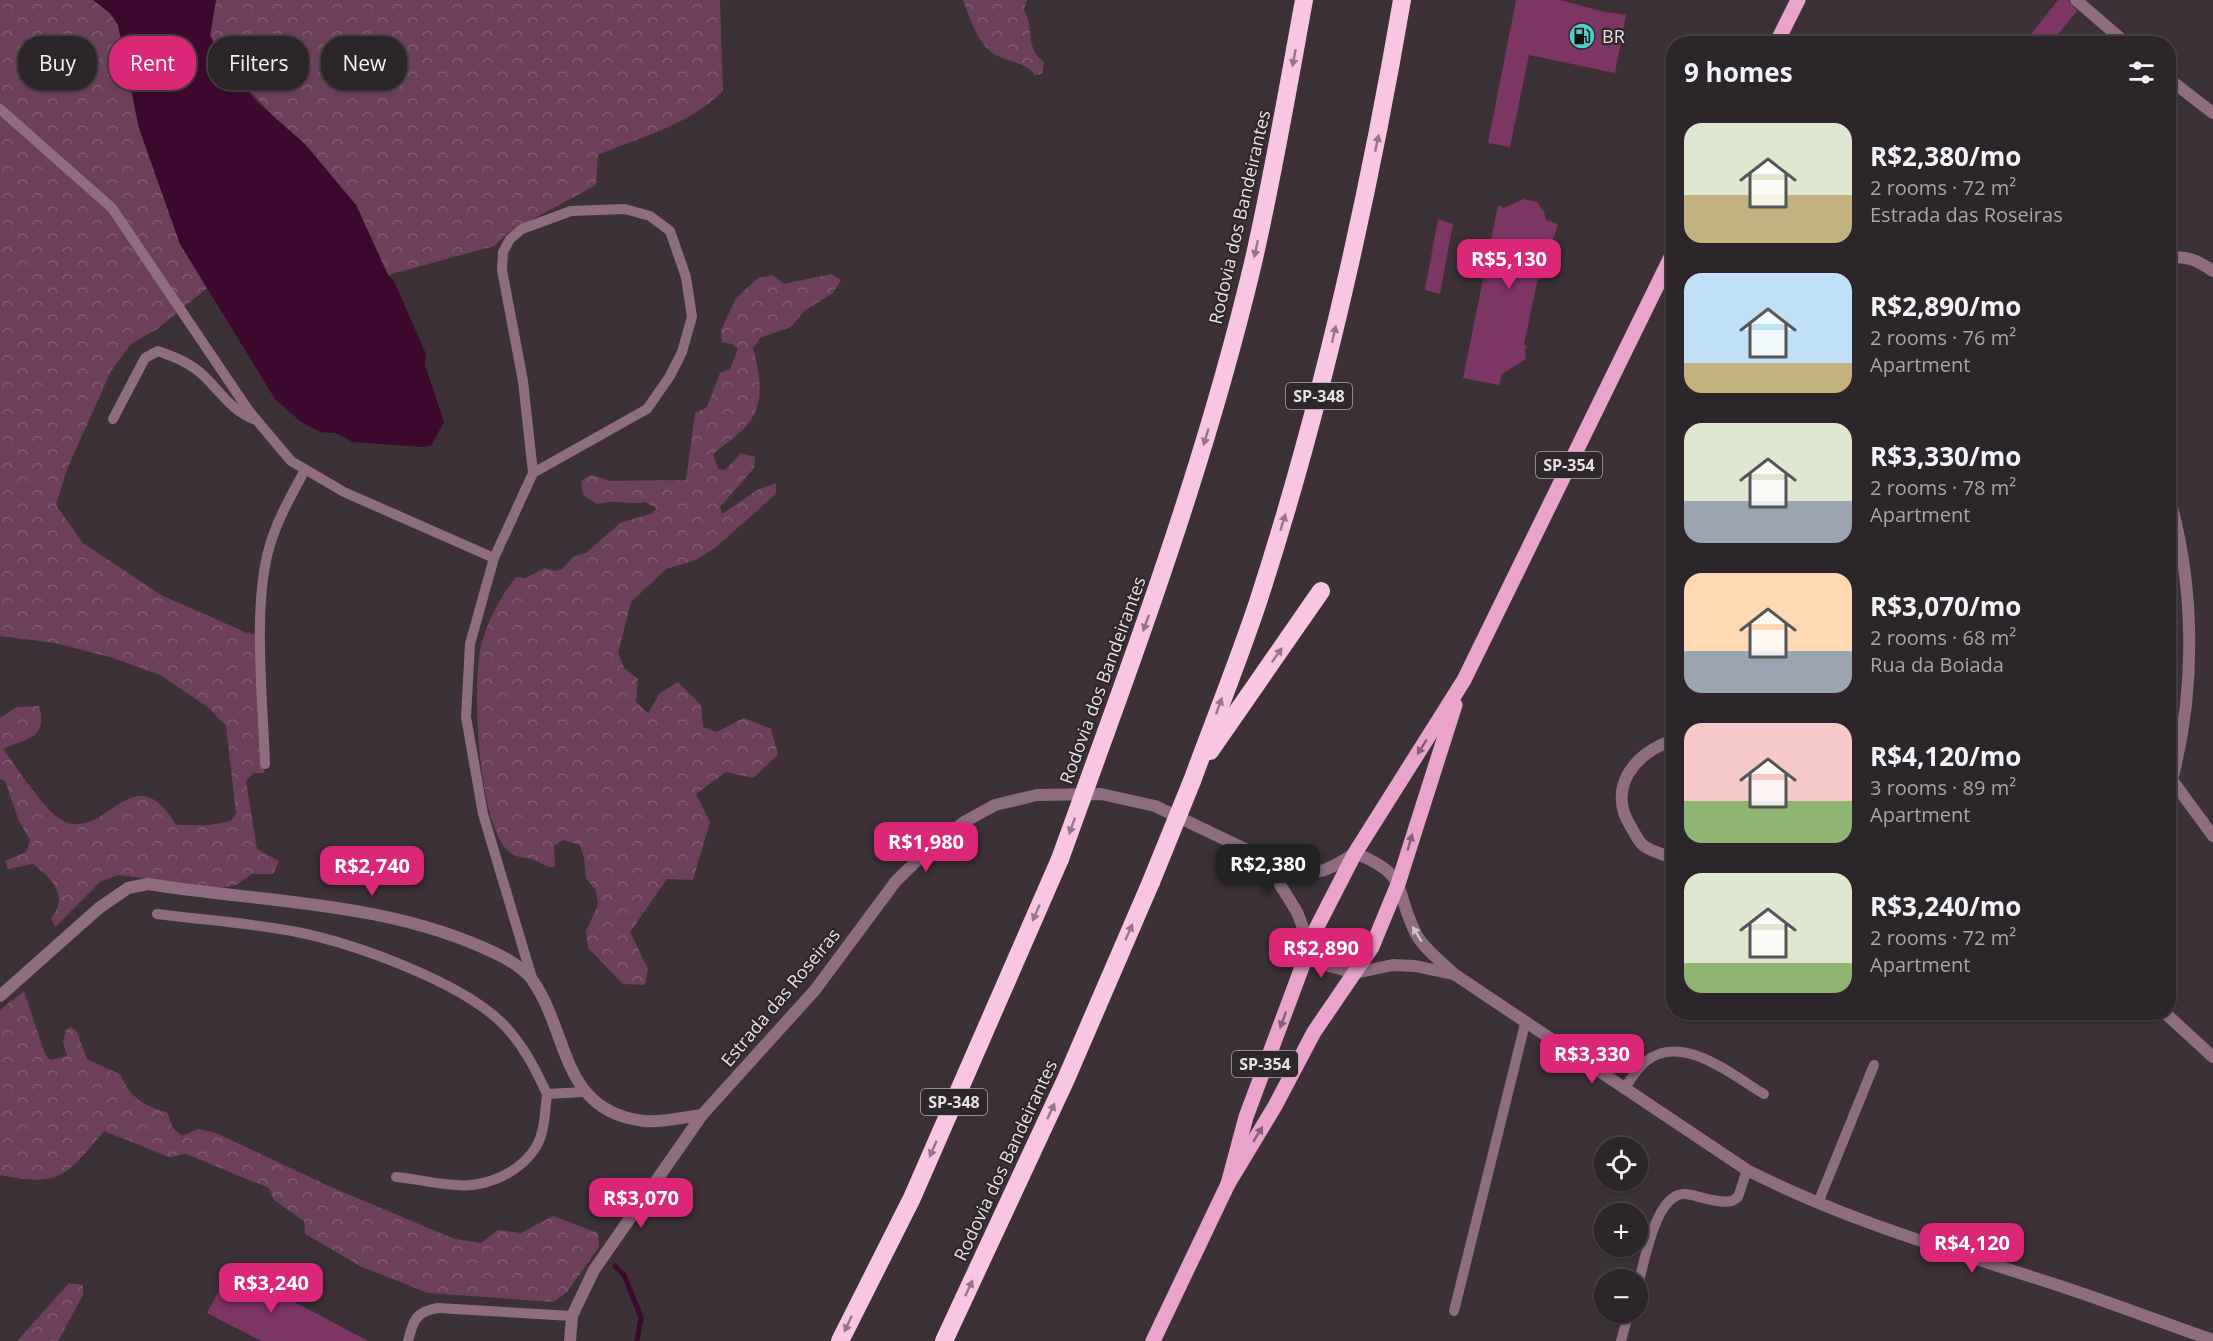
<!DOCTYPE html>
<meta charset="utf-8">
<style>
:root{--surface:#2c2529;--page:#342d31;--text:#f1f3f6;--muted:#a6a5a8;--line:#484246;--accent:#db2777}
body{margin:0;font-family:"Open Sans",sans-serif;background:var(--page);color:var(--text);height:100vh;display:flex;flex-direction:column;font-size:22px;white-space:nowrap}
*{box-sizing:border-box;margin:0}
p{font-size:20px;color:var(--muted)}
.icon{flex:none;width:33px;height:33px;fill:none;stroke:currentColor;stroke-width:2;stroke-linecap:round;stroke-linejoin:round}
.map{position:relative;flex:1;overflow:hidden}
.side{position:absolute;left:1666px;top:36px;width:510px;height:984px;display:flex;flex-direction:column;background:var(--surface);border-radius:24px;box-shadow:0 2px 4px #0004,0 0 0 2px var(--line)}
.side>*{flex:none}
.top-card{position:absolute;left:18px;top:36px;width:570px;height:54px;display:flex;gap:12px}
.tools{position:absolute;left:1594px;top:1137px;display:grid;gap:12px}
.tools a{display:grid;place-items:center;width:54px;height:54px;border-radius:50%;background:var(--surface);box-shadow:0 2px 4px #0004,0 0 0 2px var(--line);font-size:30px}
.price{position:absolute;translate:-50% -51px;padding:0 14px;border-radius:12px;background:var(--accent);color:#fff;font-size:20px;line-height:39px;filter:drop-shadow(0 2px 3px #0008)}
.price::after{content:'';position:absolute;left:50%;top:36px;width:18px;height:14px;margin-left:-9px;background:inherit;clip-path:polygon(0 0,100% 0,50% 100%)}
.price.on{background:#222;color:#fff}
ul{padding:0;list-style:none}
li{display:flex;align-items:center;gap:18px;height:150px;padding:0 18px}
li span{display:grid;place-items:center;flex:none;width:168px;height:120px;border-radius:18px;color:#555}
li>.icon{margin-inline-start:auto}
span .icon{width:72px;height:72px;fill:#fffc;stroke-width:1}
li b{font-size:26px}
h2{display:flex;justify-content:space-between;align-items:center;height:72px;padding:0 18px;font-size:26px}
.tag{padding:0 21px;border-radius:24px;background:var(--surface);box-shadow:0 2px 4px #0004,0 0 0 2px var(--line);font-size:21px;line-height:54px}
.tag.on{background:var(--accent);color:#fff}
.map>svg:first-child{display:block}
.forest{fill:url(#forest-crowns)}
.water{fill:#3d082e}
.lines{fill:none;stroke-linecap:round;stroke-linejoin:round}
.stream{stroke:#3d082e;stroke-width:5}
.building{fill:#7d3564}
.service{stroke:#8f6d81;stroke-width:10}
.minor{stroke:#8f6d81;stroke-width:12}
.tertiary{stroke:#8f6d81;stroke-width:12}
.primary{stroke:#e9a3cd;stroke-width:15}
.motorway{stroke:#f8c5e3;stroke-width:18}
.motorway-bridge{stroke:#f8c5e3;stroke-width:18}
.oneway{fill:#947688}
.oneway2{fill:#835f75}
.oneway3{fill:#d0c3ca}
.labels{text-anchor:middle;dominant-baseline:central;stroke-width:4.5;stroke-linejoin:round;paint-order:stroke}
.shield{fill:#30272d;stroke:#afa8ac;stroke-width:1.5}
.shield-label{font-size:16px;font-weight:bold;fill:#e6e0e3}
.poi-label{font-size:18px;fill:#e6e0e3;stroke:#30272d;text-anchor:start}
.street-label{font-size:18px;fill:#e6e0e3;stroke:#30272d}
</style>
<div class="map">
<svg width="2213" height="1341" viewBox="0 0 2213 1341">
<defs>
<pattern id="forest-crowns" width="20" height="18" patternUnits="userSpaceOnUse" patternTransform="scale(1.5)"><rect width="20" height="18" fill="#6c405b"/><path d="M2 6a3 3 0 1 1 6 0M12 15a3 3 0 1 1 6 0" fill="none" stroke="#815b72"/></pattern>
</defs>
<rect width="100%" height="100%" fill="#3b3137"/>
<g class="forest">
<path d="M 0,0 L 93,0 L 110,13 L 118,25 L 139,128 L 180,244 L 207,288 L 157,329 L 131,344 L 111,371 L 67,469 L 56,505 L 83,543 L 161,595 L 247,633 L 260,635 L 264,773 L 253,773 L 246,781 L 257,849 L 279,861 L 273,874 L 252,874 L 236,885 L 221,888 L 120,875 L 101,881 L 55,927 L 51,918 C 70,896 51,878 33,864 L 8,869 L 5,861 L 26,852 L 30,840 L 19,821 L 5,781 L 0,779 L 0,718 L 17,707 L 39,706 C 49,737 26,739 3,749 C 18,768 45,814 66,822 C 108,838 134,754 176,825 L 210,825 L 231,821 L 236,813 L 226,726 L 209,708 L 160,675 L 113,658 L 55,643 L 0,636 Z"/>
<path d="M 216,0 L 720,0 L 723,91 C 688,126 642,136 598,155 L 596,185 L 509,232 L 494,246 L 388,275 L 356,205 L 222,61 L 210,35 Z"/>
<path d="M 963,0 L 1027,0 L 1024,10 C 1035,28 1024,47 1044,62 L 1042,74 L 1035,75 C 1024,60 1003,62 990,51 C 976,39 969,16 963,0 Z"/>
<path d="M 831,274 L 841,280 L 833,293 L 804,311 L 791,327 L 760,338 L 753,349 C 759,369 764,395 754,414 C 747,430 726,443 713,454 L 718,469 L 725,470 L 741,453 L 755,457 L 754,468 L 720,507 L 722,514 L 759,489 L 776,483 L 776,494 L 715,548 L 696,560 L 666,569 L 631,602 L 618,653 L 624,668 L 638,679 L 636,702 L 648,713 L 660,693 L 678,682 L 701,705 L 703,727 L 717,732 L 744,718 L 771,729 L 778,755 L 753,778 L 726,772 L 696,794 L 710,822 L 693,880 L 667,879 L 630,932 L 648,969 L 645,985 L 623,984 L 588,948 L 586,931 L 598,905 L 596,891 L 586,878 L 584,858 L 580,845 L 563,840 L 554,846 L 555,867 C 546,868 542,863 534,860 C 527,857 518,858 512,854 C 477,832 472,684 481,646 C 487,621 500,597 516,577 L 525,578 L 545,568 L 555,571 L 562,569 L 574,556 L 586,553 L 620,523 L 653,513 L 656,508 L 645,502 C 628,505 614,499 597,504 L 583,495 L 581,481 L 591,475 L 611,481 L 686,480 L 695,413 L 707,407 L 720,373 L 730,369 L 738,349 L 732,344 L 722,342 L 721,330 L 736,298 L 758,278 L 773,275 L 784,284 Z"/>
<path d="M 24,991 L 45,1054 L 50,1060 L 67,1056 L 63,1042 L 66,1030 L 71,1027 L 77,1032 L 87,1059 L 121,1075 C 129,1097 145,1107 167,1112 L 173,1128 L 182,1136 L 198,1129 L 216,1133 L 333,1188 L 455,1239 L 481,1243 L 498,1230 L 521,1233 L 553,1216 L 598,1233 L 599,1247 L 567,1292 L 554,1302 L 428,1293 L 362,1267 L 305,1234 L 304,1221 L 274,1200 L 269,1188 L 186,1154 L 169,1157 L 104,1131 C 68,1174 61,1188 0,1175 L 0,1010 Z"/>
<path d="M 69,1283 L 83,1285 L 83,1295 L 58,1341 L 17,1341 Z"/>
</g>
<path class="water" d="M 93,0 L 216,0 L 210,35 L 222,61 L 256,101 L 305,144 L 356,205 L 388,275 L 394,281 L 426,354 L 425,365 L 444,422 L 431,446 L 421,447 L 353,442 L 335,433 L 320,432 L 301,422 L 275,399 L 180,244 L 139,128 L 118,25 L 110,13 Z"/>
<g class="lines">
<path class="stream" d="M 615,1266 L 624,1275 L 641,1317 L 637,1341"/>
</g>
<g class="building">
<path d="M 1516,0 L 1560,0 L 1605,12 L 1626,15 L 1615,73 L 1529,55 L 1510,147 L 1488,143 Z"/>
<path d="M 2058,0 L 2068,0 L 2077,11 L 2050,44 L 2023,44 Z"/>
<path d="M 1523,199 L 1537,202 L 1544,212 L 1546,220 L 1558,224 L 1541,280 L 1538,278 L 1524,344 L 1527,346 L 1525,350 L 1526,359 L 1502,374 L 1499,385 L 1463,378 L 1498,205 L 1504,208 Z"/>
<path d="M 1438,219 L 1453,224 L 1440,294 L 1425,290 Z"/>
<path d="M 231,1268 L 368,1341 L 261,1341 L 207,1313 Z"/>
</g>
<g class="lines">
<g class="service">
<path d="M 0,109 L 112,208 L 249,411 L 291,461 L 344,492 L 494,558"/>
<path d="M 113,419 L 145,358 L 158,351 C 175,357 190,363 203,375 C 221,392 231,411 256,420"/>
<path d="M 265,764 C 263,701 252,603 270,545 C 278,518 292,494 305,470"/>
<path d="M 157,914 C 204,920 252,923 297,932 C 356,944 462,982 504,1025 C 523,1045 535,1068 547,1094 L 584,1092"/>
<path d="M 532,978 L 483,814 L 466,717 L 470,644 L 494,558 L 533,473 L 647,409 L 670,376 L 682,352 L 692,317 L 686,277 L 670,231 L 650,216 L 625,209 L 571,211 L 522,229 L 510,239 L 503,252 L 502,270 L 523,381 L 533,473"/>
<path d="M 1624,1089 C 1630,1080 1637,1069 1645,1062 C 1681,1031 1733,1076 1764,1094"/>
<path d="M 396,1177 C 416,1179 436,1184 456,1185 C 485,1188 520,1173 536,1147 C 545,1132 545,1111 547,1094"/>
<path d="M 1818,1203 L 1874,1065"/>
<path d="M 1638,1284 C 1645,1261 1656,1191 1686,1194 C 1701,1196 1717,1204 1732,1201 L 1738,1197 L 1747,1170"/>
<path d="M 1454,1311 L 1525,1024"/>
<path d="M 408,1341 C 413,1321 416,1311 438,1308 L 572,1316"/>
<path d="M 1621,1341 L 1629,1312"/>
</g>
<g class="minor">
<path d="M 2076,0 L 2127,44"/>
<path d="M 2169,79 L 2213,113"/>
<path d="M 2169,258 C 2187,255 2198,261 2213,271"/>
<path d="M 2169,496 C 2195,587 2196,689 2172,780"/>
<path d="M 1674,740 C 1635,752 1606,788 1631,827 C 1635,833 1638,842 1644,846 C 1653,852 1664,855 1674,858"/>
<path d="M 2169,776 L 2213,836"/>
<path d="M 2164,1012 L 2213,1057"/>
<path d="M 570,1341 L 572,1316 L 594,1270 L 702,1115"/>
</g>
<g class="tertiary">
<path d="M 1243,850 L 1279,883 L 1297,912 L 1310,946 L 1329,966 L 1355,973 L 1393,965 L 1415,966 L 1453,974"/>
<path d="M 0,996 L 99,908 L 128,888 L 148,884 C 266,903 388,901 497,954 C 508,959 527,971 533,981 C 570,1035 560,1111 644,1121 C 662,1123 684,1117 702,1115 L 815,990 L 896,881 L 929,849 L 964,822 L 995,805 L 1037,795 L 1101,794 L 1155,806 L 1287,869 C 1318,877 1329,870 1355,853 C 1411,876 1393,888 1416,934 C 1424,949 1442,962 1454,974 L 1747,1170 C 1845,1220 1949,1250 2054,1284 C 2107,1301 2160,1322 2213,1340"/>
</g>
<g class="primary">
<path d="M 1776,44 L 1798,0"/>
<path d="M 1228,1184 L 1246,1117 L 1317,927 L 1355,853 L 1464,680 L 1674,251"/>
<path d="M 1153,1341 L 1228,1184 L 1275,1106 L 1314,1032 L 1372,947 L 1398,884 L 1455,705"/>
</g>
<g class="motorway">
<path d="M 1106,732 C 1162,578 1215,423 1253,263 C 1273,176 1288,88 1304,0"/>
<path d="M 1210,751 L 1321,591"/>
<path d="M 1192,781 C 1214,721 1238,662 1258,602 C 1322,405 1367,204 1402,0"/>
<path d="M 840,1341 L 912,1198 L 1060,859"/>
<path d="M 944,1341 L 1066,1079 L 1151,882"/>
</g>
<g class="motorway-bridge">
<path d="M 1060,859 L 1106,732"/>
<path d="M 1151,882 L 1192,781"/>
</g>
</g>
<defs><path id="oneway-solid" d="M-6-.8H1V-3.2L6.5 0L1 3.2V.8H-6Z" transform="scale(1.5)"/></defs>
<g class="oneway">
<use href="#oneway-solid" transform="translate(1294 58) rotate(100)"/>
<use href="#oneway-solid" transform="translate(1377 143) rotate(-78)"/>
<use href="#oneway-solid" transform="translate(1256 249) rotate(102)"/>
<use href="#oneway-solid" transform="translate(1334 334) rotate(-77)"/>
<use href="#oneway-solid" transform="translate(1206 437) rotate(107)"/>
<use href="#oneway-solid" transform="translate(1283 522) rotate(-73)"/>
<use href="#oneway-solid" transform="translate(1146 623) rotate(110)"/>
<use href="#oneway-solid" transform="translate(1277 655) rotate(-55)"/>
<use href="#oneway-solid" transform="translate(1219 706) rotate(-70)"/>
<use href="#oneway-solid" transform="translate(1072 826) rotate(110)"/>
<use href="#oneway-solid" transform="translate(1036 913) rotate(114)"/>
<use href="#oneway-solid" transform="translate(1129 932) rotate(-66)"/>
<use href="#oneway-solid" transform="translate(1051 1111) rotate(-65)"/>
<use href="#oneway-solid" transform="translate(933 1149) rotate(114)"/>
<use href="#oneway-solid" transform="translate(969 1288) rotate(-65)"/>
<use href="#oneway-solid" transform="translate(848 1324) rotate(115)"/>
</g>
<g class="oneway2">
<use href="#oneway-solid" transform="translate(1422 747) rotate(122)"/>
<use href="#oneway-solid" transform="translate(1410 842) rotate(-74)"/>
<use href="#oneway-solid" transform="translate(1283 1020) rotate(110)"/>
<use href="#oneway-solid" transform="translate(1258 1134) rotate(-59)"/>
</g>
<use class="oneway3" href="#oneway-solid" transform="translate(1417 934) rotate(-121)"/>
<defs>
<symbol id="fuel-disc" viewBox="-11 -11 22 22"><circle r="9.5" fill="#53cdca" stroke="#30272d"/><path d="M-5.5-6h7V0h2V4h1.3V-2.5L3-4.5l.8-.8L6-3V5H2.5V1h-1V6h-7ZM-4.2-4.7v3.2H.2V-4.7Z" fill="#111"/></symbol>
</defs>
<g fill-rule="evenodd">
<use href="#fuel-disc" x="1567" y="21" width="30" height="30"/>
</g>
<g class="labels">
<g class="shield">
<rect x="1286" y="383" width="66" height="26" rx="4.5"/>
<rect x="1536" y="452" width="66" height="26" rx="4.5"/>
<rect x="1232" y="1051" width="66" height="26" rx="4.5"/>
<rect x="921" y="1089" width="66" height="26" rx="4.5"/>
</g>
<g class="shield-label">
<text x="1319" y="396">SP-348</text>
<text x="1569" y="465">SP-354</text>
<text x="1265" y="1064">SP-354</text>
<text x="954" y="1102">SP-348</text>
</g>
<g class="poi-label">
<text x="1602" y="36">BR</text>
</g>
<g class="street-label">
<text transform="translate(1239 217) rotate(-77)">Rodovia dos Bandeirantes</text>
<text transform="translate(1102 680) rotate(-70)">Rodovia dos Bandeirantes</text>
<text transform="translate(780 997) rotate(-50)">Estrada das Roseiras</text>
<text transform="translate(1005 1160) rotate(-65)">Rodovia dos Bandeirantes</text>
</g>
</g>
</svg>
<div class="tools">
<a><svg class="icon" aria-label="locate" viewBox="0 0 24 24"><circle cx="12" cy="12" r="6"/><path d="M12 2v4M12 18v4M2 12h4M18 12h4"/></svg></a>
<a>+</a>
<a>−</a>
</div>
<b class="price" style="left:1509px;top:290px">R$5,130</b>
<b class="price" style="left:926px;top:873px">R$1,980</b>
<b class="price on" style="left:1268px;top:895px">R$2,380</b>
<b class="price" style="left:372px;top:897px">R$2,740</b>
<b class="price" style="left:1321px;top:979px">R$2,890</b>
<b class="price" style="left:1592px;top:1085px">R$3,330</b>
<b class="price" style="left:641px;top:1229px">R$3,070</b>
<b class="price" style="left:1972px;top:1274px">R$4,120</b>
<b class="price" style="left:271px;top:1314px">R$3,240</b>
<div class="top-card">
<a class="tag">Buy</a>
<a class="tag on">Rent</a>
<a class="tag">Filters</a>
<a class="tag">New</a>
</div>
<section class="side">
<h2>9 homes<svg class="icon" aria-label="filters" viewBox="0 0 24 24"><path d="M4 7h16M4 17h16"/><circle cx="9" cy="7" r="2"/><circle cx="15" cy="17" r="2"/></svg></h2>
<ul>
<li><span style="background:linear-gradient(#dfe7d0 60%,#c2b280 0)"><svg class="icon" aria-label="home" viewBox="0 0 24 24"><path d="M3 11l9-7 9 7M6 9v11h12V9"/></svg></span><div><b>R$2,380/mo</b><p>2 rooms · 72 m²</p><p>Estrada das Roseiras</p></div></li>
<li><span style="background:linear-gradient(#bfe0f5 75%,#c2b280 0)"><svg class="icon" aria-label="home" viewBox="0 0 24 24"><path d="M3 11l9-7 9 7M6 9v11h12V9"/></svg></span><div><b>R$2,890/mo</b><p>2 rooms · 76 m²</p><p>Apartment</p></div></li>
<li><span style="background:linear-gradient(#dfe7d0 65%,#9aa5b1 0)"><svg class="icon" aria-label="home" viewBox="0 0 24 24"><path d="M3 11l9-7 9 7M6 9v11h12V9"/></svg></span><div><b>R$3,330/mo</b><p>2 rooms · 78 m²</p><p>Apartment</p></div></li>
<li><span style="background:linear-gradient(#ffd9b3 65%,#9aa5b1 0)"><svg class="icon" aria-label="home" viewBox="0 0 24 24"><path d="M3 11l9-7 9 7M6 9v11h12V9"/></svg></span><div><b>R$3,070/mo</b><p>2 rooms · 68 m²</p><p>Rua da Boiada</p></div></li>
<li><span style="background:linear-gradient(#f6c9c9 65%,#8fb573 0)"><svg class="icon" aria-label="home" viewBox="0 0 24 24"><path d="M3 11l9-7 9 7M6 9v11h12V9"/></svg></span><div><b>R$4,120/mo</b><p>3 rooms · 89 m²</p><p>Apartment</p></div></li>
<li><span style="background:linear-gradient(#dfe7d0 75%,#8fb573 0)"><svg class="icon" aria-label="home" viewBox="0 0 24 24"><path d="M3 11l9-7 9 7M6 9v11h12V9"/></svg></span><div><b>R$3,240/mo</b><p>2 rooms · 72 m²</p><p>Apartment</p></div></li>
</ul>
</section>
</div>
